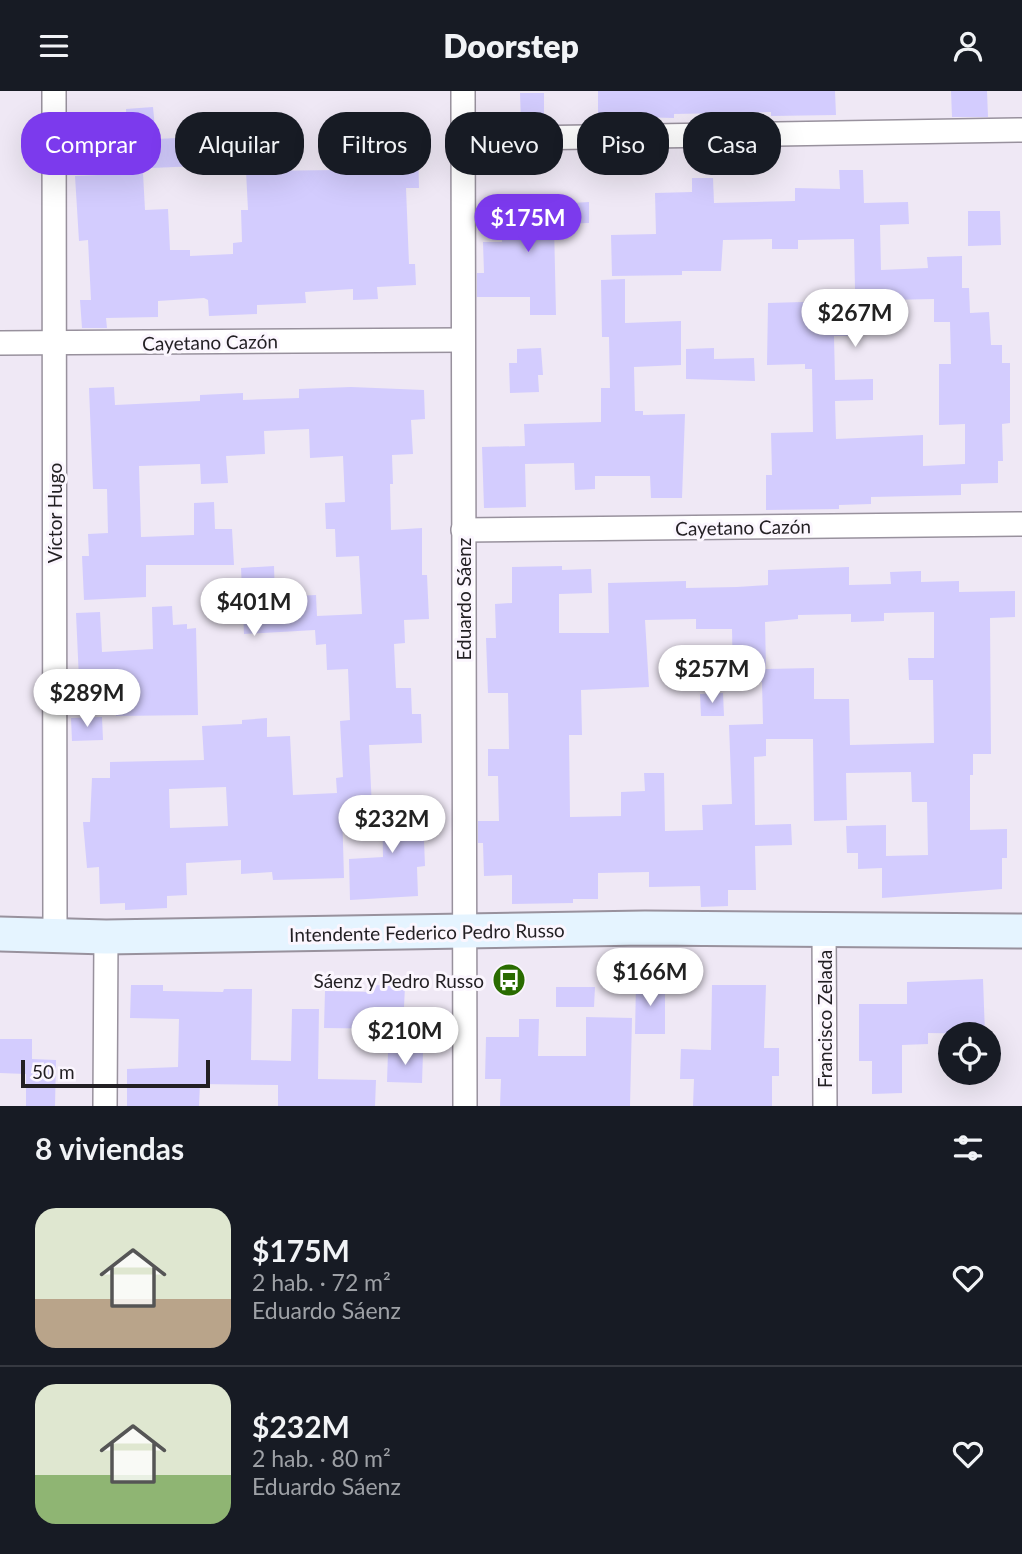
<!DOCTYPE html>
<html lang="es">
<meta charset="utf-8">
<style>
:root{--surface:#171b24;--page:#242831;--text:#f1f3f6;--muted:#9ea1a6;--line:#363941;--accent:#7c3aed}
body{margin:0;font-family:Lato,sans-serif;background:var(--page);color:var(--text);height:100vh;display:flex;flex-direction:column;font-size:26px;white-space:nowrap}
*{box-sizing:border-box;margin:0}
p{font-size:23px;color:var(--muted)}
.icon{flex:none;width:38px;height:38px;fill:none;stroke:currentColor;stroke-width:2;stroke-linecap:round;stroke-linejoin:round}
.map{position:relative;height:1015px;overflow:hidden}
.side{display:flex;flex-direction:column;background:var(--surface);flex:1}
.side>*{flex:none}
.top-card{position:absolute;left:21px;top:21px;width:980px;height:63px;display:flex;gap:14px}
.fabs{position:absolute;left:938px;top:931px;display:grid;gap:14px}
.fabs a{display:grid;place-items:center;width:63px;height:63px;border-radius:50%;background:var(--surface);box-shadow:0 7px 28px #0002;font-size:35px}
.scale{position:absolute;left:21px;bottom:18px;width:189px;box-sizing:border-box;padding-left:7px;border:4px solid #221f23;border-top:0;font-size:19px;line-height:24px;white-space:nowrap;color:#221f23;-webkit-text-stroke:5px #fbf6fe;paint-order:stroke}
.price{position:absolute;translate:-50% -60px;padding:0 16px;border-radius:24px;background:#fff;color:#222;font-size:23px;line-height:46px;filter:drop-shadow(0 2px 4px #0008)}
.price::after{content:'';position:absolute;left:50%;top:42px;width:21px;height:16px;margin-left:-10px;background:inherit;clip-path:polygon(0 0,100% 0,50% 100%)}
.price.active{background:var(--accent);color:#fff}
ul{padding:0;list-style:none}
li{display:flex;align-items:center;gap:21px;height:175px;padding:0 35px}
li+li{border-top:2px solid var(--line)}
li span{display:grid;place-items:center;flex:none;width:196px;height:140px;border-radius:21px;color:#555}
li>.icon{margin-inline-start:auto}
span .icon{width:84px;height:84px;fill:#fffc;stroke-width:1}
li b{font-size:30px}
h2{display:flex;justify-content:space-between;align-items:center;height:84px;padding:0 35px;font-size:30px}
.pill{padding:0 24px;border-radius:28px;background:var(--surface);box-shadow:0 7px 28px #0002;font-size:24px;line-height:63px}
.pill.active{background:var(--accent);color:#fff}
header{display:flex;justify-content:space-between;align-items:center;height:91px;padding:0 35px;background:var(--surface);font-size:32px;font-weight:800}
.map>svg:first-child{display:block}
.building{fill:#d3ccfe;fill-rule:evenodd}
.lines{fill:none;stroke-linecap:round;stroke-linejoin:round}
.street-casing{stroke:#98919d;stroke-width:26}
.secondary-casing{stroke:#98919d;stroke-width:37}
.street{stroke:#fff;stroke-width:23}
.secondary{stroke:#e5f4ff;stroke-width:33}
.labels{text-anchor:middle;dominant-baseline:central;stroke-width:6;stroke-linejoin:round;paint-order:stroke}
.street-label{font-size:19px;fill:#221f23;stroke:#fbf6fe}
.poi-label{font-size:19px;fill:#221f23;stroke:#fbf6fe;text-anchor:end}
</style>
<header><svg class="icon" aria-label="menu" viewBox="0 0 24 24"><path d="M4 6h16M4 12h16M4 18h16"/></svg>Doorstep<svg class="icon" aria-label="person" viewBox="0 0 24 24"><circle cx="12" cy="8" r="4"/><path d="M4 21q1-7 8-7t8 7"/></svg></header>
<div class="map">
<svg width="1022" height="1015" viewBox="0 0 1022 1015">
<rect width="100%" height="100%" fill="#efe8f5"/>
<g class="building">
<path d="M 598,0 L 835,0 L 836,24 L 771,25 L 771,21 L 674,23 L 674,27 L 598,25 Z"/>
<path d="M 951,0 L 987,0 L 988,26 L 952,26 Z"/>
<path d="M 520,2 L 544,2 L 544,31 L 521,31 Z"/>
<path d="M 153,16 L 156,48 L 198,46 L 199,75 L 127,78 L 126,18 Z"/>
<path d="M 418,54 L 419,97 L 406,97 L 409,173 L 415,173 L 416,194 L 377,196 L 378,208 L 353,209 L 353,198 L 305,201 L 306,212 L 257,214 L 257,223 L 209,225 L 208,209 L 204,207 L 158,210 L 158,226 L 106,227 L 107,237 L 82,237 L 80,209 L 91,209 L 88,149 L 79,150 L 75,85 L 143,82 L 145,119 L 168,118 L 170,159 L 190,159 L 190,165 L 233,163 L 233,152 L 242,151 L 241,119 L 248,119 L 246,80 L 339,79 L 339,72 L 355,71 L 354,57 Z"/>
<path d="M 839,79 L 863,79 L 864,112 L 908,111 L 909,133 L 880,134 L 881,179 L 928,177 L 927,166 L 962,165 L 962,197 L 969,197 L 970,222 L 989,221 L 991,254 L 1002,254 L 1002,272 L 1010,272 L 1010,332 L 1002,333 L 1003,370 L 998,370 L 998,392 L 961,393 L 961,404 L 871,406 L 871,413 L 839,414 L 839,418 L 766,419 L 766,384 L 772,384 L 771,342 L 813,341 L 812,278 L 805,278 L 805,273 L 767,274 L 768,212 L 838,210 L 838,198 L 855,198 L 854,148 L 798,149 L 798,158 L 772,158 L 772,148 L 723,149 L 721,180 L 682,180 L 682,184 L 612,185 L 611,144 L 656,143 L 655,102 L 692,101 L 692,87 L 713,87 L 714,112 L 795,110 L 795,97 L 840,98 ZM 934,208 L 934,231 L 950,231 L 951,273 L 939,273 L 939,334 L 965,333 L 965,373 L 923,375 L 923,344 L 836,348 L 835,310 L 873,309 L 873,288 L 835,289 L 834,245 L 863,245 L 862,223 L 889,222 L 888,209 Z"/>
<path d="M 589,111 L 589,132 L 554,133 L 556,224 L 530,224 L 530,206 L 477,206 L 477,182 L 484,182 L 483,151 L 502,151 L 502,116 Z"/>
<path d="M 968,120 L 1000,120 L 1001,154 L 968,155 Z"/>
<path d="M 625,188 L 625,232 L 681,230 L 681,274 L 634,276 L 635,320 L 643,320 L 643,324 L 685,323 L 682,407 L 651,407 L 650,385 L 595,385 L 595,398 L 575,399 L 574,372 L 525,373 L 526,416 L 484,417 L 482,356 L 525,355 L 524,333 L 601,331 L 601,297 L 610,297 L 609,246 L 602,246 L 601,189 Z"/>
<path d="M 541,257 L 543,284 L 538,284 L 539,301 L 510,302 L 509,272 L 517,272 L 517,258 Z"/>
<path d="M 714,257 L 714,268 L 754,267 L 755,290 L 686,288 L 686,258 Z"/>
<path d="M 114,296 L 115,314 L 200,310 L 200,304 L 243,302 L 243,309 L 299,307 L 299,298 L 351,296 L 424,299 L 425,328 L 411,329 L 413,363 L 392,364 L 393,393 L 390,393 L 391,439 L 422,437 L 422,484 L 427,484 L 429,528 L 404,529 L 405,552 L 394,553 L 396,597 L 411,597 L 412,623 L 421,623 L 422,652 L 369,654 L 372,717 L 342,718 L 344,787 L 273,789 L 272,781 L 241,783 L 241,769 L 186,772 L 187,804 L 167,805 L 167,817 L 125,819 L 125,812 L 100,813 L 99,776 L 87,777 L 83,731 L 90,731 L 92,687 L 110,687 L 110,671 L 204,669 L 202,635 L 242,633 L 242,629 L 267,627 L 267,646 L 290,645 L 293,704 L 337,702 L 336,687 L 343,686 L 340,630 L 350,629 L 348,578 L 327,579 L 326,553 L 316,554 L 315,539 L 244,543 L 241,477 L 274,475 L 275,506 L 316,504 L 317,525 L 362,523 L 359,465 L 336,466 L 335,438 L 326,438 L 325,412 L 345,411 L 343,365 L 310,367 L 309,338 L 264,340 L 265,363 L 226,365 L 228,392 L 201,393 L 200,373 L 139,375 L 141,446 L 194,444 L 194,412 L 214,411 L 215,438 L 232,438 L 234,474 L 146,474 L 146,506 L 84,509 L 82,465 L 89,465 L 88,443 L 108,442 L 107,398 L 93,398 L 89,297 ZM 226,696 L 228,735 L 170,737 L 169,698 Z"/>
<path d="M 562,475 L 562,479 L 591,478 L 592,502 L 559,503 L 559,542 L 609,542 L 608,492 L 686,490 L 686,497 L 737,496 L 768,494 L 768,479 L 849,476 L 849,494 L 891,493 L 890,481 L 921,480 L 921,491 L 959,490 L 959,501 L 1015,500 L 1015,526 L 990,527 L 991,663 L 973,663 L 973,684 L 970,684 L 970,739 L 1007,738 L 1007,767 L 1002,767 L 1002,798 L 882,807 L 882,777 L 858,778 L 858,762 L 847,762 L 846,735 L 886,734 L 886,765 L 928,764 L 927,711 L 912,711 L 911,681 L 846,682 L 847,729 L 814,730 L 813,648 L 766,648 L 766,665 L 754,666 L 755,734 L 791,733 L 792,754 L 755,755 L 756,799 L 728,799 L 728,815 L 701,816 L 700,795 L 649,796 L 649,781 L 598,782 L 598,808 L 573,808 L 573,812 L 512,813 L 512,784 L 484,785 L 483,752 L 478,752 L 478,730 L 499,730 L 498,685 L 488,685 L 488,658 L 509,658 L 508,602 L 488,602 L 486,547 L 496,547 L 495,513 L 512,512 L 512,476 ZM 934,521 L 934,567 L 908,567 L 909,589 L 933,589 L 934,652 L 850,654 L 849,608 L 814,608 L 814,577 L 766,578 L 765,531 L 798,528 L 798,524 L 851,523 L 851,531 L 884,530 L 884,522 ZM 696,528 L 696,538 L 732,538 L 733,592 L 762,591 L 763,633 L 729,634 L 732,713 L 702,714 L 703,739 L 665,740 L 664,682 L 644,682 L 645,700 L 621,701 L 621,725 L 570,726 L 569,644 L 582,644 L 581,599 L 649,596 L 645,529 Z"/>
<path d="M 172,515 L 173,534 L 187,533 L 187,538 L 196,537 L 198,624 L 116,625 L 114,587 L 79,589 L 76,522 L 100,521 L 102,561 L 153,558 L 152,516 Z"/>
<path d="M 723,602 L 724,625 L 701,625 L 700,603 Z"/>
<path d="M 102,626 L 103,649 L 72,650 L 71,627 Z"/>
<path d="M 412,704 L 413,723 L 423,723 L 425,775 L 417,776 L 418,805 L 350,809 L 349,768 L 383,766 L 382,705 Z"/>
<path d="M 983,888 L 985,943 L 928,942 L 928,953 L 902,954 L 902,1002 L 872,1003 L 872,970 L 859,970 L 859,913 L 907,913 L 907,891 Z"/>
<path d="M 636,891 L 665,892 L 665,943 L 635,943 Z"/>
<path d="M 131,894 L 163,894 L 163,900 L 223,901 L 224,898 L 252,898 L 251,969 L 291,970 L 292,918 L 319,918 L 318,988 L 376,989 L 375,1015 L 278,1015 L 278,994 L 200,993 L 199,1015 L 127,1015 L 127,978 L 178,976 L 179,928 L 130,927 Z"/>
<path d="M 374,894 L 405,895 L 403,938 L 324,937 L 325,900 L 374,901 Z"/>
<path d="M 712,894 L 766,894 L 764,957 L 779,957 L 779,985 L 772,985 L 772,1015 L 693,1015 L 694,988 L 680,988 L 681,958 L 711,959 Z"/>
<path d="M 556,896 L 595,896 L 594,916 L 556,916 Z"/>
<path d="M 586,926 L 632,927 L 630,1015 L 500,1015 L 501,988 L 485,988 L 486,946 L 519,946 L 519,928 L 539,928 L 538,965 L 586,965 Z"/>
<path d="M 0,948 L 32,948 L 32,968 L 56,969 L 55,1015 L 26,1015 L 26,983 L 0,982 Z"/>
<path d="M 388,961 L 423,962 L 422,992 L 387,991 Z"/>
</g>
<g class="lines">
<defs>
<g id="street">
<path d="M 54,0 L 55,844"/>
<path d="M 463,0 L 465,1015"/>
<path d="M 462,48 L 1022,39"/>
<path d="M 0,252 L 461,249"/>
<path d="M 463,439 L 1022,433"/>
<path d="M 824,840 L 825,1015"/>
<path d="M 105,1015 L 106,846"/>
</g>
<path id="secondary" d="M 0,843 L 106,846 L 645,837 L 1022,840"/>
</defs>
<use href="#street" class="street-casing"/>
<use href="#secondary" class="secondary-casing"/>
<use href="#street" class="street"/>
<use href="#secondary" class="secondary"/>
</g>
<defs>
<symbol id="bus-disc" viewBox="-11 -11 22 22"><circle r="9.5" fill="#296b00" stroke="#fbf6fe"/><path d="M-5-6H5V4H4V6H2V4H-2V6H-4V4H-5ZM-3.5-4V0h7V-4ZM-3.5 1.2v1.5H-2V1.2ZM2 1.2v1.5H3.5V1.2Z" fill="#fff"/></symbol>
</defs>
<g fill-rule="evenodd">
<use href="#bus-disc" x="490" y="870" width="38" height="38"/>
</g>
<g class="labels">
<g class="street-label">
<text transform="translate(210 251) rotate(-1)">Cayetano Cazón</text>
<text transform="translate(54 422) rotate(-90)">Víctor Hugo</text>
<text transform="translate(743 436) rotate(-1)">Cayetano Cazón</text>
<text transform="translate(463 508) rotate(-90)">Eduardo Sáenz</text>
<text transform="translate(427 841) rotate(-1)">Intendente Federico Pedro Russo</text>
<text transform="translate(824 928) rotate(-90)">Francisco Zelada</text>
</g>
<g class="poi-label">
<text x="484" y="889">Sáenz y Pedro Russo</text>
</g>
</g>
</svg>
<div class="fabs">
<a><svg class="icon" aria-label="locate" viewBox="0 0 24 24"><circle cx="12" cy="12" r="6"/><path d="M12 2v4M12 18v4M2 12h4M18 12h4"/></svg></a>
</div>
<div class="scale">50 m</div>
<b class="price active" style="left:528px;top:163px">$175M</b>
<b class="price" style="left:855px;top:258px">$267M</b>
<b class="price" style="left:254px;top:547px">$401M</b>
<b class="price" style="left:712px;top:614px">$257M</b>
<b class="price" style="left:87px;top:638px">$289M</b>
<b class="price" style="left:392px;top:764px">$232M</b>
<b class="price" style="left:650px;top:917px">$166M</b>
<b class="price" style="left:405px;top:976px">$210M</b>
<div class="top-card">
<a class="pill active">Comprar</a>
<a class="pill">Alquilar</a>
<a class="pill">Filtros</a>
<a class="pill">Nuevo</a>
<a class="pill">Piso</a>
<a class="pill">Casa</a>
</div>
</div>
<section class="side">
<h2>8 viviendas<svg class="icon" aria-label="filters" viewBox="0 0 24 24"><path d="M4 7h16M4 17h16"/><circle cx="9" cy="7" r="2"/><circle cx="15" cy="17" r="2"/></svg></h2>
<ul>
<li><span style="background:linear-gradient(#dfe7d0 65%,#b9a48a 0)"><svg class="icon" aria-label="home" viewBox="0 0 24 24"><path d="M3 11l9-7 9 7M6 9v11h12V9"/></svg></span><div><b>$175M</b><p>2 hab. · 72 m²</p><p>Eduardo Sáenz</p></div><svg class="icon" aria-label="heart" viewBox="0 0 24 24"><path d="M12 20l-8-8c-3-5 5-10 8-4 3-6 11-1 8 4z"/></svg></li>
<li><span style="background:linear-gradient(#dfe7d0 65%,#8fb573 0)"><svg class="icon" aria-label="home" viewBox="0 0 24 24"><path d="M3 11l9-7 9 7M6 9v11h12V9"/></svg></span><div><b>$232M</b><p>2 hab. · 80 m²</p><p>Eduardo Sáenz</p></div><svg class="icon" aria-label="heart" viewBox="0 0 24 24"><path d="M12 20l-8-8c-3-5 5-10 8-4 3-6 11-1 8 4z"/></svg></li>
</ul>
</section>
